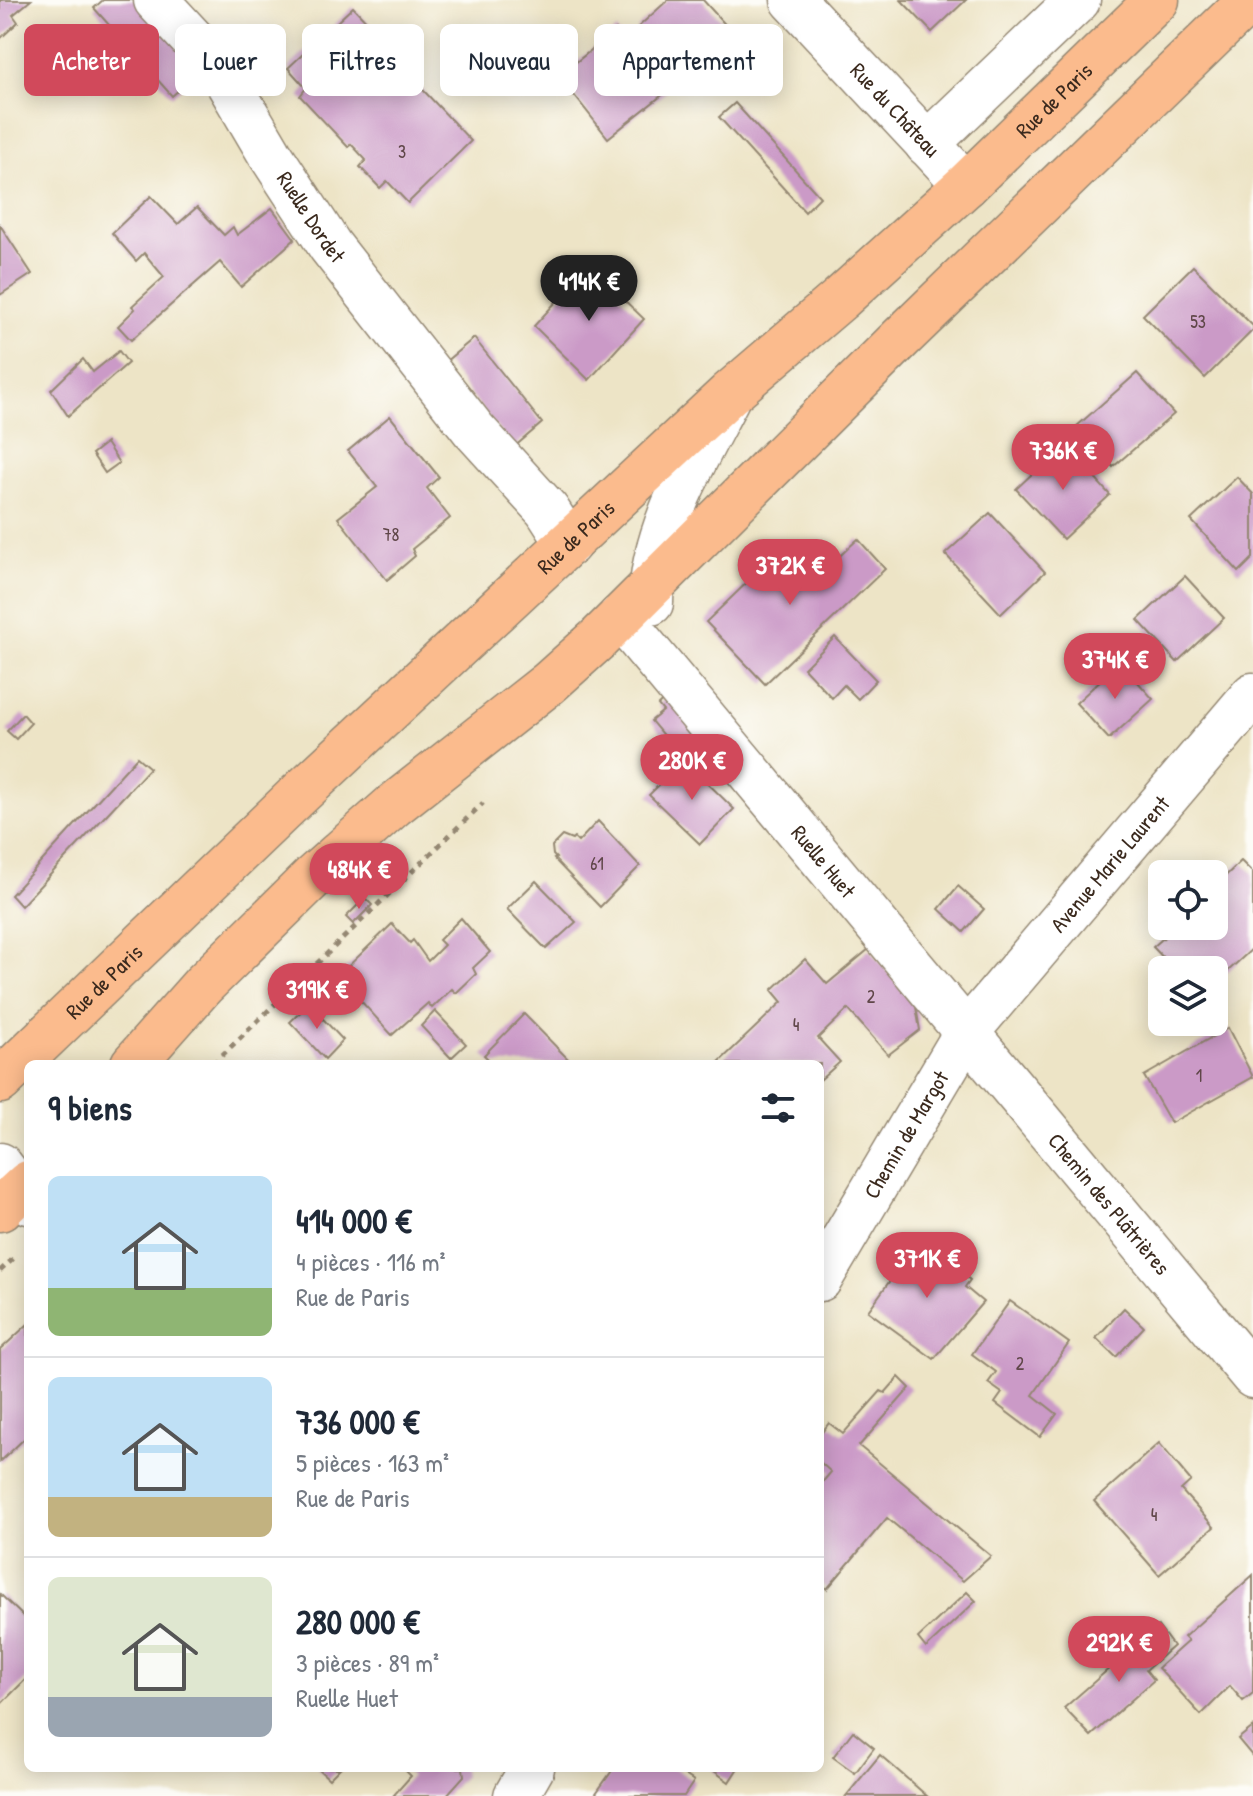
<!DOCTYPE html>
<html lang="fr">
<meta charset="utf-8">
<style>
:root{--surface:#fff;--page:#f6f6f7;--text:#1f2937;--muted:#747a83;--line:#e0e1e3;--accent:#d1495b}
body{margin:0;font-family:"Patrick Hand",sans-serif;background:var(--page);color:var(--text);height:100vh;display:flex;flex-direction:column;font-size:30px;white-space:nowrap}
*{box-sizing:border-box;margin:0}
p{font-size:26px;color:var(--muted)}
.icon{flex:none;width:44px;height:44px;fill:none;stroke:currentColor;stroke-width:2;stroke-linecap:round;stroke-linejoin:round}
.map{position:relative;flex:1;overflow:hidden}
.drawer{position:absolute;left:24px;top:1060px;width:800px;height:712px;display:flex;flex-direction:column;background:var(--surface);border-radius:12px;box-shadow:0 4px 20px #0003}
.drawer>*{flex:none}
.top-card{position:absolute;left:24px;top:24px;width:800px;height:72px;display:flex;gap:16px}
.buttons{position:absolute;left:1148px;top:860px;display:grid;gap:16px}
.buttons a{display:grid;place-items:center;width:80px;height:80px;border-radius:12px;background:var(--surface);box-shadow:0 4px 20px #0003;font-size:40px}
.price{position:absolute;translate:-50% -68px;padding:0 18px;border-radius:28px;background:var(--accent);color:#fff;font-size:26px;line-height:52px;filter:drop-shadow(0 2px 4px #0008)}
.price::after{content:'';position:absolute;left:50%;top:48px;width:24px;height:18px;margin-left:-12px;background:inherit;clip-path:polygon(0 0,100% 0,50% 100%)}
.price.on{background:#222;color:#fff}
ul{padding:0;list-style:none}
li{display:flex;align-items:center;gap:24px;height:200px;padding:0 24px}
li+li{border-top:2px solid var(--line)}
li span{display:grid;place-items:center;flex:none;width:224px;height:160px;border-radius:12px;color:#555}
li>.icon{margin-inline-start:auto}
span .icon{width:96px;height:96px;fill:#fffc;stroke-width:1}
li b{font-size:34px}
h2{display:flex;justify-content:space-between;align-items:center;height:96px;padding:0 24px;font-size:34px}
.tag{padding:0 28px;border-radius:12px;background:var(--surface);box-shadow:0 4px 20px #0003;font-size:28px;line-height:72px}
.tag.on{background:var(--accent);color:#fff}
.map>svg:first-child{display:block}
.building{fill:#cb9ac7}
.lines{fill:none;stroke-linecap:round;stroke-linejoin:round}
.street-casing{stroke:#948772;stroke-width:47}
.primary-casing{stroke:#948772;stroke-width:47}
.path{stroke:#948772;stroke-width:5;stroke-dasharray:6 6;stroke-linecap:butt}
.street{stroke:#fff;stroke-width:44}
.primary{stroke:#fbbb8d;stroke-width:44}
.labels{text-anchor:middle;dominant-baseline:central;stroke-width:6;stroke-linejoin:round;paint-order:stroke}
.number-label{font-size:18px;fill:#5f4648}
.street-label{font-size:22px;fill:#3b2a1e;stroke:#fdfcf7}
</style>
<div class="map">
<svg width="1253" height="1796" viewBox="0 0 1253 1796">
<rect width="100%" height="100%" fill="#fdfcf7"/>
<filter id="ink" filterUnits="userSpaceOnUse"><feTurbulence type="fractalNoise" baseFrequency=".0125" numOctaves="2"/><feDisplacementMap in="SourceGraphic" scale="16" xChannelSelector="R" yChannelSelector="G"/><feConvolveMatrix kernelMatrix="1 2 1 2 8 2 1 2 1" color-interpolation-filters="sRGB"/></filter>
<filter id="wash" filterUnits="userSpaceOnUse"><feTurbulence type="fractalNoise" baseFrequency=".006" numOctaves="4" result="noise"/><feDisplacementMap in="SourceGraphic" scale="32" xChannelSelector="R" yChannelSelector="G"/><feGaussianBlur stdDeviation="1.8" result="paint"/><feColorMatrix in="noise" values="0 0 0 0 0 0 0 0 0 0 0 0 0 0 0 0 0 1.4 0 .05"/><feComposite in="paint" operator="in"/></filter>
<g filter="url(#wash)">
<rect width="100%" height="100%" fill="#ede4c6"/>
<g id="blocks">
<g class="building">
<path d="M 0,0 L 31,0 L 13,15 L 18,22 L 0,39 Z"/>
<path d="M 103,0 L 138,0 L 200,71 L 172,96 L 94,8 Z"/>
<path d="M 668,0 L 703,0 L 731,31 L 708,53 L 700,44 L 674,68 L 637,28 Z"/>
<path d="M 901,0 L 966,0 L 932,32 Z"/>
<path d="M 353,7 L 397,53 L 393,58 L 471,141 L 408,203 L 387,181 L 380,188 L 360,167 L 366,160 L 351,144 L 348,147 L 300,96 L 306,88 L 288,68 Z"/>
<path d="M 616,30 L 666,92 L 608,138 L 559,76 Z"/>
<path d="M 735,103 L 820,197 L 805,212 L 719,117 Z"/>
<path d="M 151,196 L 178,224 L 197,207 L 224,235 L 233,227 L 237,235 L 272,208 L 295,239 L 241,287 L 220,262 L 131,340 L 118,326 L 135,309 L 132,306 L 164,277 L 144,253 L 136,261 L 112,233 Z"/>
<path d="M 0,225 L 32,274 L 0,295 Z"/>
<path d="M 589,266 L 644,319 L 589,380 L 534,326 Z"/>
<path d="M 1193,266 L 1253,326 L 1253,330 L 1205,378 L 1143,315 Z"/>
<path d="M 474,338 L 542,423 L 513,448 L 445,362 Z"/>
<path d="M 119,351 L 128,363 L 68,416 L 51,390 L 83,359 L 93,372 Z"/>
<path d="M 1137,373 L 1174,414 L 1113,467 L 1077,426 Z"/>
<path d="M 390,416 L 439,477 L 427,488 L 450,518 L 412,549 L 415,556 L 387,580 L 338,518 L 377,487 L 348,451 Z"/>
<path d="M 106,443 L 119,463 L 105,473 L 92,454 Z"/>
<path d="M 1064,444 L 1110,495 L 1063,539 L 1016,489 Z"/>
<path d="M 1237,477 L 1253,494 L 1253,558 L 1239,572 L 1191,520 Z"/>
<path d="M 990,513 L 1045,572 L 1001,614 L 945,554 Z"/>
<path d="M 858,539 L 885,569 L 765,684 L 706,622 L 786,545 L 815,579 Z"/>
<path d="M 1185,576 L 1224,618 L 1177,662 L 1138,620 Z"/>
<path d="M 835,637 L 876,680 L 858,699 L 844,685 L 832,698 L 804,668 Z"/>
<path d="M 1120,662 L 1153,699 L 1109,739 L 1076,703 Z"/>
<path d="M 667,697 L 700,737 L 684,751 L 676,751 L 651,721 L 663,711 L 658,705 Z"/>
<path d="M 23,714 L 31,723 L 16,739 L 7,731 Z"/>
<path d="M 137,757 L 150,768 L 21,906 L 11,895 Z"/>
<path d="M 684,760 L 734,809 L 700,844 L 649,795 Z"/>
<path d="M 598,821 L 640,866 L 600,907 L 554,859 L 556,858 L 553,855 L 552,846 L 562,836 L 572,840 L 574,838 L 578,842 Z"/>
<path d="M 1241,861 L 1253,873 L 1253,948 L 1227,972 L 1213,960 L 1203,970 L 1175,970 L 1153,947 L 1177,926 L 1214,926 L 1214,887 Z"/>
<path d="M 536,881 L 576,922 L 546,949 L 507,909 Z"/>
<path d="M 958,886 L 984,909 L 964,932 L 939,909 Z"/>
<path d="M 365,898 L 372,905 L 353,924 L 346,917 Z"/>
<path d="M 461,918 L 490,952 L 473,968 L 476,974 L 456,993 L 452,989 L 432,1008 L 428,1003 L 392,1035 L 338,976 L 392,924 L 410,943 L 413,940 L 428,961 L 444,945 L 439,940 Z"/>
<path d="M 869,949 L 916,1007 L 920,1030 L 888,1055 L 848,1009 L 818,1038 L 840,1062 L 820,1080 L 820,1064 L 717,1064 L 782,1002 L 772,990 L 805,959 L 827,984 Z"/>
<path d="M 309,1004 L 343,1040 L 325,1059 L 290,1022 Z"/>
<path d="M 435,1011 L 466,1044 L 451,1058 L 421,1026 Z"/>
<path d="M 524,1014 L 573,1064 L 493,1064 L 484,1055 Z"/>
<path d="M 1228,1028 L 1253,1077 L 1171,1123 L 1144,1076 Z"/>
<path d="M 920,1239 L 962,1267 L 959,1271 L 970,1280 L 965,1287 L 983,1302 L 934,1359 L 868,1311 Z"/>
<path d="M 1010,1301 L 1069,1343 L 1033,1395 L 1057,1414 L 1040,1437 L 995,1403 L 1002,1393 L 988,1383 L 996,1372 L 972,1354 Z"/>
<path d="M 1124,1308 L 1144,1327 L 1116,1357 L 1096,1338 Z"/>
<path d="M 28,1324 L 28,1435 L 0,1462 L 0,1350 Z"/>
<path d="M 899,1377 L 910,1388 L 859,1446 L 991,1556 L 963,1581 L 887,1518 L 827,1589 L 820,1583 L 820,1485 L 831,1472 L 820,1462 L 820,1435 L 829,1423 L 843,1434 L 881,1391 L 885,1393 Z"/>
<path d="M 1159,1443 L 1191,1481 L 1181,1490 L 1214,1527 L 1159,1575 L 1094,1501 Z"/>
<path d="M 1253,1575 L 1253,1693 L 1243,1701 L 1230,1686 L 1201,1715 L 1158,1668 L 1188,1641 L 1184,1637 Z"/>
<path d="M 967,1592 L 976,1601 L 926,1648 L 918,1638 Z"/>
<path d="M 0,1594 L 28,1621 L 28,1677 L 0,1705 Z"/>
<path d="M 1158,1626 L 1173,1646 L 1146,1670 L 1154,1680 L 1091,1736 L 1064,1708 Z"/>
<path d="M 1253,1727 L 1253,1757 L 1238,1739 Z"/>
<path d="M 853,1731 L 874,1748 L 855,1773 L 833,1757 Z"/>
<path d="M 880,1755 L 927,1796 L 846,1796 Z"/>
<path d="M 317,1768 L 340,1768 L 329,1779 Z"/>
<path d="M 403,1768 L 463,1768 L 464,1776 L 446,1796 L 393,1796 L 411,1776 Z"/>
<path d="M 614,1768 L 674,1768 L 694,1781 L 684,1796 L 594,1796 Z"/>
<path d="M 710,1768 L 738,1768 L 729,1782 Z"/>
</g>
</g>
</g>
<g filter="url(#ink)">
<use href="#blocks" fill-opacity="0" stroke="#948772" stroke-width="2"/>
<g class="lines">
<defs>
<g id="street">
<path id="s1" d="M 156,0 L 220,69 L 270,154 L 330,246 L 474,430 L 547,510 L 569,544"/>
<path id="s2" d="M 793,0 L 966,185"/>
<path d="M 927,144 L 1078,0"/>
<path d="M 651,603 C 651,533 696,459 727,399"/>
<path id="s3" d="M 620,617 L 1253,1376"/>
<path d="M 0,1165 L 28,1202"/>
<path id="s4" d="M 820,1279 L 966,1033 L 1253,695"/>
<path d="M 516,1796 L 532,1768"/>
</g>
<g id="primary">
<path d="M 133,1064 L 203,985 L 314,876 L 394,805 L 549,683 L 598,639 L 902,337 L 1250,0"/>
<path id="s5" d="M 0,1081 L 295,798 L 730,393 L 840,299 L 966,185 L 1157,0"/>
<path d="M 0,1209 L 28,1183"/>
</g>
</defs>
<use href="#street" class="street-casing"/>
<use href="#primary" class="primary-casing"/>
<g class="path">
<path d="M 213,1064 L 483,803"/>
<path d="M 0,1271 L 14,1258"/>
</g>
<use href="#street" class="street"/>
<use href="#primary" class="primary"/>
</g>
</g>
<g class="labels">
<g class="number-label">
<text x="402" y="151">3</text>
<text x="1198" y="321">53</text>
<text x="391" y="534">78</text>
<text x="597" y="863">61</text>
<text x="871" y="996">2</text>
<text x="796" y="1024">4</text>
<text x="1199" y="1075">1</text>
<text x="1020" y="1363">2</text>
<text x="1154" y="1514">4</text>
</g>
<g class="street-label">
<text stroke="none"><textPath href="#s5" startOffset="1440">Rue de Paris</textPath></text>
<text stroke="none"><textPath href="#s2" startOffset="150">Rue du Château</textPath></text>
<text stroke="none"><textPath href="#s1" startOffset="268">Ruelle Dordet</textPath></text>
<text stroke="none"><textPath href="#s5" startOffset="792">Rue de Paris</textPath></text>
<text stroke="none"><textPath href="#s3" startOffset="318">Ruelle Huet</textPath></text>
<text stroke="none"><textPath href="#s4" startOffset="508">Avenue Marie Laurent</textPath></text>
<text stroke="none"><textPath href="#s5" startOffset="144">Rue de Paris</textPath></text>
<text stroke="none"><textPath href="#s4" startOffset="168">Chemin de Margot</textPath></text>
<text stroke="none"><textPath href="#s3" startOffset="764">Chemin des Plâtrières</textPath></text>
</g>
</g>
</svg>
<div class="buttons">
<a><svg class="icon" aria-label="locate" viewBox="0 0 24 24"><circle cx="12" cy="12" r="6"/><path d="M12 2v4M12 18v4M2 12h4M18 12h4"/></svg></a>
<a><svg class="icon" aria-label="layers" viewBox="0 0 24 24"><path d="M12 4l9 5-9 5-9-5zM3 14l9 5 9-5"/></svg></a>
</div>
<b class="price on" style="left:589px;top:323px">414K €</b>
<b class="price" style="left:1063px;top:492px">736K €</b>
<b class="price" style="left:790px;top:607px">372K €</b>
<b class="price" style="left:1115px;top:701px">374K €</b>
<b class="price" style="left:692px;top:802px">280K €</b>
<b class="price" style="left:359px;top:911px">484K €</b>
<b class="price" style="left:317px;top:1031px">319K €</b>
<b class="price" style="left:927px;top:1300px">371K €</b>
<b class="price" style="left:1119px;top:1684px">292K €</b>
<div class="top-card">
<a class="tag on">Acheter</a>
<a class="tag">Louer</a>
<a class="tag">Filtres</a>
<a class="tag">Nouveau</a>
<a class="tag">Appartement</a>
</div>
<section class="drawer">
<h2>9 biens<svg class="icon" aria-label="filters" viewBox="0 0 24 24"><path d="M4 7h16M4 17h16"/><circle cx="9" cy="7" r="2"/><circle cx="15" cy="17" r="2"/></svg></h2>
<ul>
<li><span style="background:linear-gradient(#bfe0f5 70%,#8fb573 0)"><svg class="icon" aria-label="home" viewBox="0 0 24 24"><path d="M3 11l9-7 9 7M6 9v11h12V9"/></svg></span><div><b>414 000 €</b><p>4 pièces · 116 m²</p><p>Rue de Paris</p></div></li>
<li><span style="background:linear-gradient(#bfe0f5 75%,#c2b280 0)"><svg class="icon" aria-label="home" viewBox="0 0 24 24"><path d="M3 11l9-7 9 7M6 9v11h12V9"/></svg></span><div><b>736 000 €</b><p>5 pièces · 163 m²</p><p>Rue de Paris</p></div></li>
<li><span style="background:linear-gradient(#dfe7d0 75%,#9aa5b1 0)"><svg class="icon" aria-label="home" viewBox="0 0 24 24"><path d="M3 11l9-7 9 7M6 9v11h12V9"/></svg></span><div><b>280 000 €</b><p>3 pièces · 89 m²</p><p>Ruelle Huet</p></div></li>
</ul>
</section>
</div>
